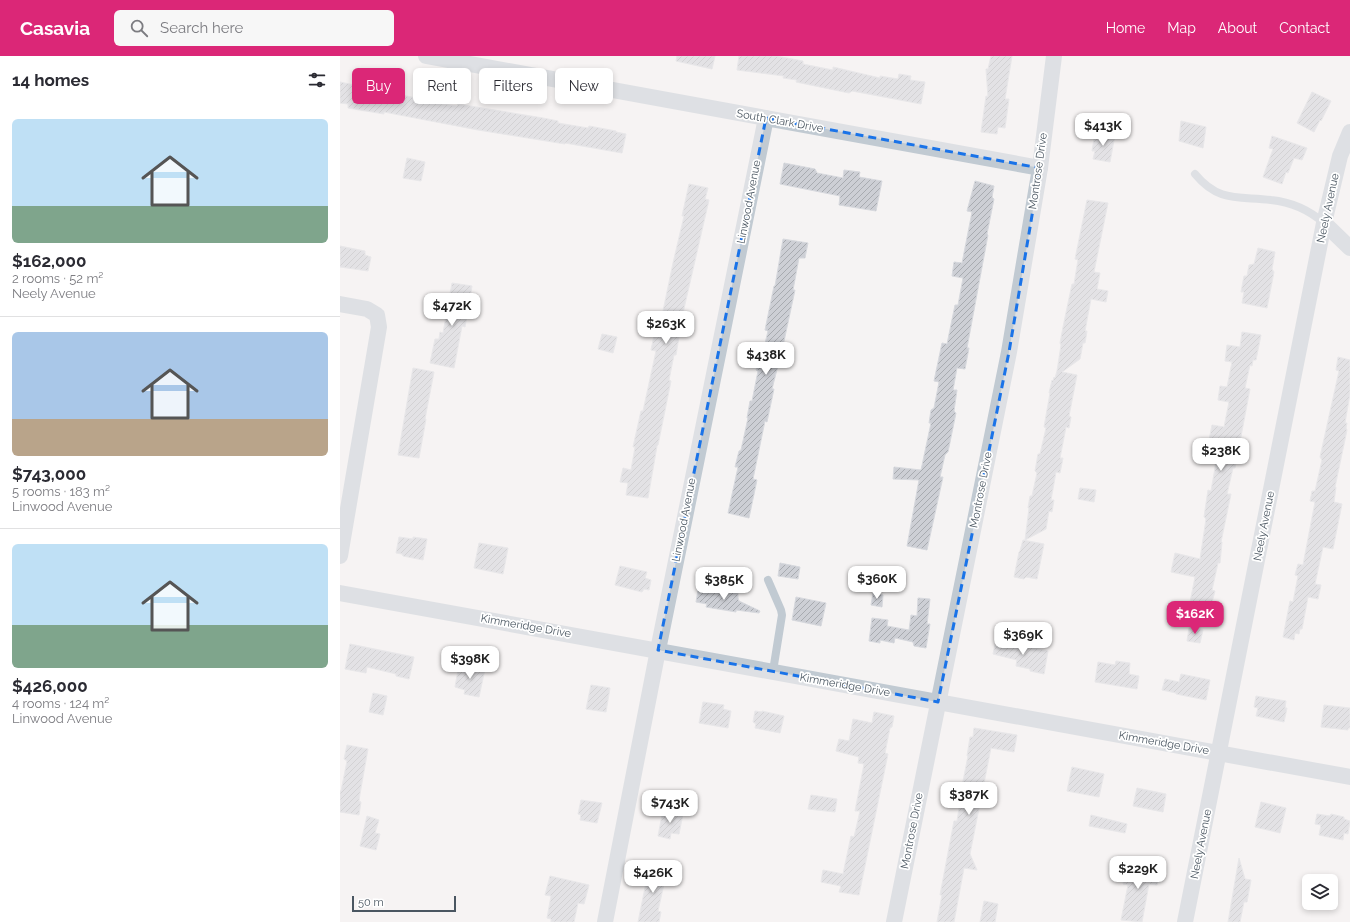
<!DOCTYPE html>
<meta charset="utf-8">
<style>
:root{--surface:#fff;--page:#f7f7f7;--text:#2b2b33;--muted:#7c7c81;--line:#e1e1e2;--accent:#db2777}
body{margin:0;font-family:Raleway,sans-serif;background:var(--page);color:var(--text);height:100vh;display:flex;flex-direction:column;font-size:15px;white-space:nowrap}
*{box-sizing:border-box;margin:0}
p{font-size:13px;color:var(--muted)}
.icon{flex:none;width:22px;height:22px;fill:none;stroke:currentColor;stroke-width:2;stroke-linecap:round;stroke-linejoin:round}
.map{position:relative;flex:1;overflow:hidden}
.drawer{display:flex;flex-direction:column;background:var(--surface);width:340px}
.drawer>*{flex:none}
.hud{position:absolute;left:12px;top:12px;width:380px;height:36px;display:flex;gap:8px}
.fabs{position:absolute;left:962px;top:818px;display:grid;gap:8px}
.fabs a{display:grid;place-items:center;width:36px;height:36px;border-radius:6px;background:var(--surface);box-shadow:0 2px 6px #0003;font-size:20px}
.scale{position:absolute;left:12px;bottom:10px;width:104px;box-sizing:border-box;padding-left:4px;border:2px solid #4a5661;border-top:0;font-size:11px;line-height:14px;white-space:nowrap;color:#4a5661;-webkit-text-stroke:3px #fff;paint-order:stroke}
.price{position:absolute;translate:-50% -34px;padding:0 9px;border-radius:8px;background:#fff;color:#222;font-size:13px;line-height:26px;filter:drop-shadow(0 1px 2px #0008)}
.price::after{content:'';position:absolute;left:50%;top:24px;width:12px;height:9px;margin-left:-6px;background:inherit;clip-path:polygon(0 0,100% 0,50% 100%)}
.price.selected{background:var(--accent);color:#fff}
ul{padding:0;list-style:none}
li{display:grid;align-content:center;gap:8px;height:212px;padding:0 12px}
li+li{border-top:1px solid var(--line)}
li span{display:grid;place-items:center;height:124px;border-radius:6px;color:#555}
li>.icon{margin-inline-start:auto}
span .icon{width:72px;height:72px;fill:#fffc;stroke-width:1}
li b{font-size:17px}
h2{display:flex;justify-content:space-between;align-items:center;height:48px;padding:0 12px;font-size:17px}
.pill{padding:0 14px;border-radius:6px;background:var(--surface);box-shadow:0 2px 6px #0003;font-size:14px;line-height:36px}
.pill.selected{background:var(--accent);color:#fff}
header{display:flex;align-items:center;gap:24px;box-sizing:border-box;height:56px;padding:0 20px;background:var(--accent);color:#fff}
header strong{font-size:19px}
nav{display:flex;gap:22px;margin-inline-start:auto;font-size:14px}
.search{width:280px;height:36px;background:var(--page);display:flex;align-items:center;gap:10px;box-sizing:border-box;padding:0 14px;border-radius:6px;color:var(--muted);font-size:15px}
main{display:flex;flex:1;min-height:0}
.map>svg:first-child{display:block}
.building{fill:url(#building-hatch);stroke:#d7d9de}
.lines{fill:none;stroke-linecap:round;stroke-linejoin:round}
.service{stroke:#c1cad2;stroke-width:8}
.minor{stroke:#c1cad2;stroke-width:16}
.marked{fill:none;stroke:#1a73e8;stroke-width:3;stroke-dasharray:8 5;stroke-linejoin:round}
.labels{text-anchor:middle;dominant-baseline:central;stroke-width:3.5;stroke-linejoin:round;paint-order:stroke}
.street-label{font-size:11px;fill:#4a5661;stroke:#fff}
</style>
<header>
<strong>Casavia</strong>
<div class="search"><svg class="icon" aria-label="search" viewBox="0 0 24 24"><circle cx="10" cy="10" r="6"/><path d="M15 15l6 6"/></svg>Search here</div>
<nav><a>Home</a><a>Map</a><a>About</a><a>Contact</a></nav>
</header>
<main>
<section class="drawer">
<h2>14 homes<svg class="icon" aria-label="filters" viewBox="0 0 24 24"><path d="M4 7h16M4 17h16"/><circle cx="9" cy="7" r="2"/><circle cx="15" cy="17" r="2"/></svg></h2>
<ul>
<li><span style="background:linear-gradient(#bfe0f5 70%,#7fa58c 0)"><svg class="icon" aria-label="home" viewBox="0 0 24 24"><path d="M3 11l9-7 9 7M6 9v11h12V9"/></svg></span><div><b>$162,000</b><p>2 rooms · 52 m²</p><p>Neely Avenue</p></div></li>
<li><span style="background:linear-gradient(#a9c7e8 70%,#b9a48a 0)"><svg class="icon" aria-label="home" viewBox="0 0 24 24"><path d="M3 11l9-7 9 7M6 9v11h12V9"/></svg></span><div><b>$743,000</b><p>5 rooms · 183 m²</p><p>Linwood Avenue</p></div></li>
<li><span style="background:linear-gradient(#bfe0f5 65%,#7fa58c 0)"><svg class="icon" aria-label="home" viewBox="0 0 24 24"><path d="M3 11l9-7 9 7M6 9v11h12V9"/></svg></span><div><b>$426,000</b><p>4 rooms · 124 m²</p><p>Linwood Avenue</p></div></li>
</ul>
</section>
<div class="map">
<svg width="1010" height="866" viewBox="0 0 1010 866">
<defs>
<pattern id="building-hatch" width="6" height="6" patternUnits="userSpaceOnUse"><rect width="6" height="6" fill="#cdcfd5"/><path d="M-1 1l2-2M0 6l6-6M5 7l2-2" fill="none" stroke="#a8abb0"/></pattern>
</defs>
<rect width="100%" height="100%" fill="#f5f3f3"/>
<g class="building">
<path d="M 337,0 L 375,0 L 372,13 L 336,5 Z"/>
<path d="M 399,0 L 436,0 L 463,5 L 463,8 L 493,14 L 493,11 L 540,22 L 540,20 L 558,23 L 559,18 L 571,20 L 570,24 L 585,26 L 581,48 L 512,35 L 509,37 L 456,26 L 457,24 L 443,22 L 444,20 L 397,14 Z"/>
<path d="M 651,0 L 672,0 L 665,43 L 669,43 L 665,72 L 658,71 L 657,78 L 641,76 L 646,40 L 648,41 L 646,13 L 648,13 Z"/>
<path d="M 0,26 L 76,42 L 77,39 L 96,44 L 95,47 L 117,50 L 118,48 L 203,62 L 218,65 L 218,67 L 248,72 L 249,70 L 276,75 L 276,76 L 286,78 L 282,97 L 225,87 L 225,88 L 138,74 L 44,56 L 44,58 L 8,52 L 8,48 L 0,47 Z"/>
<path d="M 972,36 L 991,45 L 981,65 L 980,64 L 974,76 L 957,67 Z"/>
<path d="M 841,65 L 866,71 L 863,92 L 839,85 Z"/>
<path d="M 755,77 L 775,79 L 770,106 L 753,103 L 755,95 L 752,95 Z"/>
<path d="M 932,80 L 967,92 L 962,104 L 954,102 L 948,117 L 946,116 L 942,128 L 923,121 L 933,93 L 929,92 Z"/>
<path d="M 67,102 L 85,106 L 81,125 L 63,122 Z"/>
<path d="M 444,107 L 475,113 L 477,117 L 503,122 L 504,114 L 520,116 L 519,121 L 542,125 L 536,155 L 499,149 L 500,140 L 440,128 Z"/>
<path d="M 635,125 L 654,130 L 652,141 L 654,143 L 647,178 L 648,179 L 627,292 L 629,292 L 625,313 L 617,312 L 613,334 L 617,334 L 614,355 L 616,357 L 608,396 L 605,399 L 600,421 L 603,421 L 587,494 L 567,490 L 579,424 L 553,423 L 554,411 L 581,414 L 591,367 L 589,367 L 591,354 L 594,352 L 599,326 L 594,325 L 602,287 L 607,288 L 615,249 L 618,249 L 623,222 L 612,220 L 614,206 L 622,207 L 632,156 L 627,155 Z"/>
<path d="M 349,128 L 368,132 L 365,143 L 369,144 L 343,257 L 336,299 L 334,299 L 329,324 L 331,325 L 318,389 L 317,390 L 308,442 L 286,439 L 288,427 L 280,426 L 283,412 L 291,414 L 295,391 L 293,391 L 301,355 L 303,355 L 316,295 L 311,294 L 315,274 L 319,274 L 333,207 L 344,160 L 342,160 Z"/>
<path d="M 747,144 L 768,147 L 754,216 L 760,217 L 757,233 L 768,235 L 766,246 L 751,243 L 745,275 L 747,275 L 745,287 L 743,287 L 740,303 L 722,316 L 737,319 L 729,360 L 731,361 L 729,372 L 726,371 L 720,402 L 723,402 L 720,417 L 716,416 L 711,444 L 714,444 L 712,456 L 709,455 L 706,473 L 685,484 L 689,452 L 688,452 L 690,440 L 692,440 L 697,417 L 695,415 L 698,398 L 700,398 L 706,372 L 704,371 L 710,337 L 709,337 L 712,324 L 713,325 L 714,321 L 715,322 L 717,315 L 721,289 L 720,287 L 723,271 L 732,228 L 734,228 L 738,204 L 735,203 Z"/>
<path d="M 443,183 L 468,187 L 465,202 L 459,202 L 453,234 L 455,234 L 443,290 L 432,333 L 434,333 L 427,366 L 425,365 L 413,423 L 417,424 L 409,462 L 388,457 L 398,411 L 395,411 L 399,395 L 401,394 L 408,362 L 407,362 L 410,345 L 412,345 L 418,315 L 416,314 L 420,300 L 422,300 L 428,275 L 425,274 L 434,230 L 435,230 Z"/>
<path d="M 0,190 L 25,195 L 25,199 L 31,201 L 28,215 L 0,211 Z"/>
<path d="M 918,192 L 935,196 L 932,213 L 934,216 L 927,252 L 902,247 L 904,236 L 901,236 L 904,220 L 907,220 L 909,209 L 914,208 Z"/>
<path d="M 112,227 L 132,230 L 125,271 L 122,270 L 114,312 L 90,307 L 95,283 L 99,283 L 100,276 L 103,277 Z"/>
<path d="M 902,276 L 921,279 L 916,304 L 913,304 L 912,310 L 910,309 L 905,332 L 910,333 L 895,412 L 893,412 L 887,438 L 891,438 L 881,486 L 882,486 L 880,507 L 878,507 L 872,534 L 875,535 L 871,550 L 850,546 L 855,521 L 831,516 L 835,497 L 860,503 L 866,463 L 864,461 L 868,434 L 871,435 L 876,406 L 873,403 L 877,385 L 869,384 L 872,369 L 884,371 L 889,346 L 878,344 L 880,330 L 887,331 L 892,306 L 885,305 L 887,289 L 900,291 Z"/>
<path d="M 262,278 L 277,281 L 273,297 L 258,293 Z"/>
<path d="M 998,301 L 1010,304 L 1010,338 L 1005,367 L 1007,367 L 1006,372 L 1007,374 L 995,431 L 996,431 L 994,446 L 1002,448 L 993,493 L 983,491 L 975,528 L 981,529 L 978,543 L 968,541 L 962,573 L 960,573 L 959,578 L 955,577 L 954,584 L 943,581 L 950,545 L 953,546 L 958,520 L 955,519 L 958,508 L 963,509 L 970,472 L 975,446 L 970,445 L 972,435 L 975,435 L 982,404 L 980,401 L 999,315 L 996,314 Z"/>
<path d="M 73,312 L 94,316 L 85,363 L 86,363 L 79,402 L 58,399 Z"/>
<path d="M 740,432 L 756,434 L 754,446 L 738,443 Z"/>
<path d="M 59,481 L 73,483 L 73,481 L 87,483 L 83,504 L 63,500 L 62,498 L 56,497 Z"/>
<path d="M 683,484 L 704,488 L 697,523 L 686,521 L 684,523 L 674,521 L 679,496 L 680,495 Z"/>
<path d="M 139,487 L 168,492 L 163,518 L 134,512 Z"/>
<path d="M 440,507 L 460,511 L 458,523 L 438,520 Z"/>
<path d="M 280,510 L 307,516 L 305,522 L 311,524 L 309,534 L 304,533 L 302,536 L 275,529 Z"/>
<path d="M 375,533 L 398,537 L 398,542 L 399,545 L 420,555 L 419,557 L 396,554 L 396,556 L 366,551 L 367,548 L 356,546 L 358,534 L 369,537 L 370,534 L 374,535 Z"/>
<path d="M 533,537 L 543,539 L 542,551 L 531,549 Z"/>
<path d="M 456,541 L 486,547 L 481,570 L 452,564 Z"/>
<path d="M 578,542 L 590,543 L 587,568 L 590,568 L 586,592 L 574,590 L 573,586 L 555,582 L 554,587 L 540,584 L 540,587 L 529,585 L 532,562 L 548,564 L 547,570 L 569,574 L 571,559 L 577,560 Z"/>
<path d="M 849,572 L 863,574 L 860,587 L 847,585 Z"/>
<path d="M 656,584 L 708,595 L 704,618 L 690,615 L 690,613 L 676,610 L 677,604 L 653,598 Z"/>
<path d="M 10,588 L 74,601 L 69,623 L 56,620 L 56,618 L 27,611 L 26,617 L 5,613 Z"/>
<path d="M 776,605 L 790,607 L 789,618 L 799,620 L 797,633 L 755,626 L 758,606 L 775,609 Z"/>
<path d="M 124,609 L 145,613 L 139,641 L 124,638 L 125,634 L 115,631 L 118,614 L 122,615 Z"/>
<path d="M 841,618 L 870,624 L 866,644 L 836,638 L 836,637 L 822,634 L 825,623 L 839,626 Z"/>
<path d="M 251,629 L 270,632 L 266,656 L 246,653 Z"/>
<path d="M 33,637 L 47,640 L 43,659 L 29,656 Z"/>
<path d="M 916,640 L 946,645 L 945,652 L 947,652 L 944,666 L 916,660 L 918,652 L 914,651 Z"/>
<path d="M 363,646 L 384,649 L 383,653 L 391,655 L 388,672 L 359,667 Z"/>
<path d="M 984,649 L 1010,652 L 1010,672 L 1008,672 L 1008,674 L 981,671 Z"/>
<path d="M 415,655 L 422,656 L 422,655 L 444,660 L 440,677 L 415,672 L 416,668 L 413,666 Z"/>
<path d="M 534,656 L 554,660 L 552,671 L 550,672 L 545,697 L 548,698 L 519,839 L 499,836 L 501,830 L 481,826 L 483,814 L 503,818 L 511,780 L 514,781 L 520,755 L 515,755 L 524,708 L 518,707 L 519,701 L 496,695 L 499,683 L 509,685 L 513,663 L 532,667 Z"/>
<path d="M 634,672 L 677,679 L 674,696 L 651,692 L 630,798 L 637,814 L 624,812 L 614,866 L 597,866 L 602,839 L 600,839 L 614,765 L 617,765 L 621,740 L 620,740 L 628,700 L 627,700 L 630,681 L 633,681 Z"/>
<path d="M 7,689 L 28,693 L 20,738 L 19,745 L 21,746 L 19,759 L 0,756 L 0,735 L 1,735 L 7,705 L 4,703 Z"/>
<path d="M 732,711 L 764,718 L 759,741 L 727,735 Z"/>
<path d="M 797,732 L 826,738 L 823,756 L 793,750 Z"/>
<path d="M 471,739 L 497,743 L 495,756 L 468,753 Z"/>
<path d="M 241,744 L 262,747 L 257,767 L 240,764 L 241,759 L 238,758 Z"/>
<path d="M 921,746 L 946,752 L 940,777 L 915,771 Z"/>
<path d="M 323,754 L 343,758 L 339,778 L 331,777 L 330,783 L 318,780 Z"/>
<path d="M 977,758 L 990,760 L 991,758 L 1004,761 L 1004,763 L 1010,765 L 1008,778 L 1004,777 L 1003,784 L 979,779 L 981,769 L 975,768 Z"/>
<path d="M 751,759 L 787,768 L 785,777 L 749,770 Z"/>
<path d="M 27,760 L 39,764 L 35,777 L 40,778 L 36,794 L 20,790 Z"/>
<path d="M 899,802 L 905,823 L 911,824 L 907,846 L 904,846 L 900,866 L 888,866 Z"/>
<path d="M 796,805 L 815,808 L 813,814 L 820,816 L 817,829 L 809,828 L 802,866 L 781,864 L 788,829 L 783,828 L 786,812 L 795,814 Z"/>
<path d="M 310,807 L 328,810 L 318,855 L 321,856 L 319,866 L 298,866 Z"/>
<path d="M 210,820 L 249,829 L 244,848 L 238,847 L 234,866 L 211,866 L 211,863 L 207,862 L 211,840 L 205,839 Z"/>
<path d="M 644,845 L 658,848 L 655,866 L 640,866 Z"/>
</g>
<g class="lines">
<g class="service">
<path d="M 855,118 C 879,147 899,140 931,144 C 951,146 969,154 984,167"/>
<path d="M 428,524 L 441,554 L 442,559 L 433,615"/>
</g>
<g class="minor">
<path d="M 86,0 L 700,112"/>
<path d="M 984,167 L 1010,192"/>
<path d="M 0,248 L 27,253 L 37,259 L 39,271 L 0,500"/>
<path d="M 0,537 L 1010,721"/>
<path d="M 265,866 L 318,594 L 426,62"/>
<path d="M 554,866 L 669,296 L 700,112 L 714,0"/>
<path d="M 845,866 L 984,167 L 1000,100 L 1010,76"/>
</g>
</g>
<path d="M0 0H1010V866H0ZM 426,62 L 700,112 L 669,296 L 598,646 L 318,594 Z" fill="#f5f3f3" fill-opacity=".55" fill-rule="evenodd"/>
<path class="marked" d="M 426,62 L 700,112 L 669,296 L 598,646 L 318,594 Z"/>
<g class="labels">
<g class="street-label">
<text transform="translate(440 65) rotate(10)">South Clark Drive</text>
<text transform="translate(698 115) rotate(-82)">Montrose Drive</text>
<text transform="translate(409 146) rotate(-79)">Linwood Avenue</text>
<text transform="translate(988 152) rotate(-78)">Neely Avenue</text>
<text transform="translate(641 434) rotate(-79)">Montrose Drive</text>
<text transform="translate(344 464) rotate(-79)">Linwood Avenue</text>
<text transform="translate(924 470) rotate(-79)">Neely Avenue</text>
<text transform="translate(186 570) rotate(10)">Kimmeridge Drive</text>
<text transform="translate(505 629) rotate(10)">Kimmeridge Drive</text>
<text transform="translate(824 687) rotate(10)">Kimmeridge Drive</text>
<text transform="translate(572 775) rotate(-79)">Montrose Drive</text>
<text transform="translate(861 788) rotate(-79)">Neely Avenue</text>
</g>
</g>
</svg>
<div class="fabs">
<a><svg class="icon" aria-label="layers" viewBox="0 0 24 24"><path d="M12 4l9 5-9 5-9-5zM3 14l9 5 9-5"/></svg></a>
</div>
<div class="scale">50 m</div>
<b class="price" style="left:763px;top:91px">$413K</b>
<b class="price" style="left:112px;top:271px">$472K</b>
<b class="price" style="left:326px;top:289px">$263K</b>
<b class="price" style="left:426px;top:320px">$438K</b>
<b class="price" style="left:881px;top:416px">$238K</b>
<b class="price" style="left:537px;top:544px">$360K</b>
<b class="price" style="left:384px;top:545px">$385K</b>
<b class="price selected" style="left:855px;top:579px">$162K</b>
<b class="price" style="left:683px;top:600px">$369K</b>
<b class="price" style="left:130px;top:624px">$398K</b>
<b class="price" style="left:629px;top:760px">$387K</b>
<b class="price" style="left:330px;top:768px">$743K</b>
<b class="price" style="left:798px;top:834px">$229K</b>
<b class="price" style="left:313px;top:838px">$426K</b>
<div class="hud">
<a class="pill selected">Buy</a>
<a class="pill">Rent</a>
<a class="pill">Filters</a>
<a class="pill">New</a>
</div>
</div>
</main>
